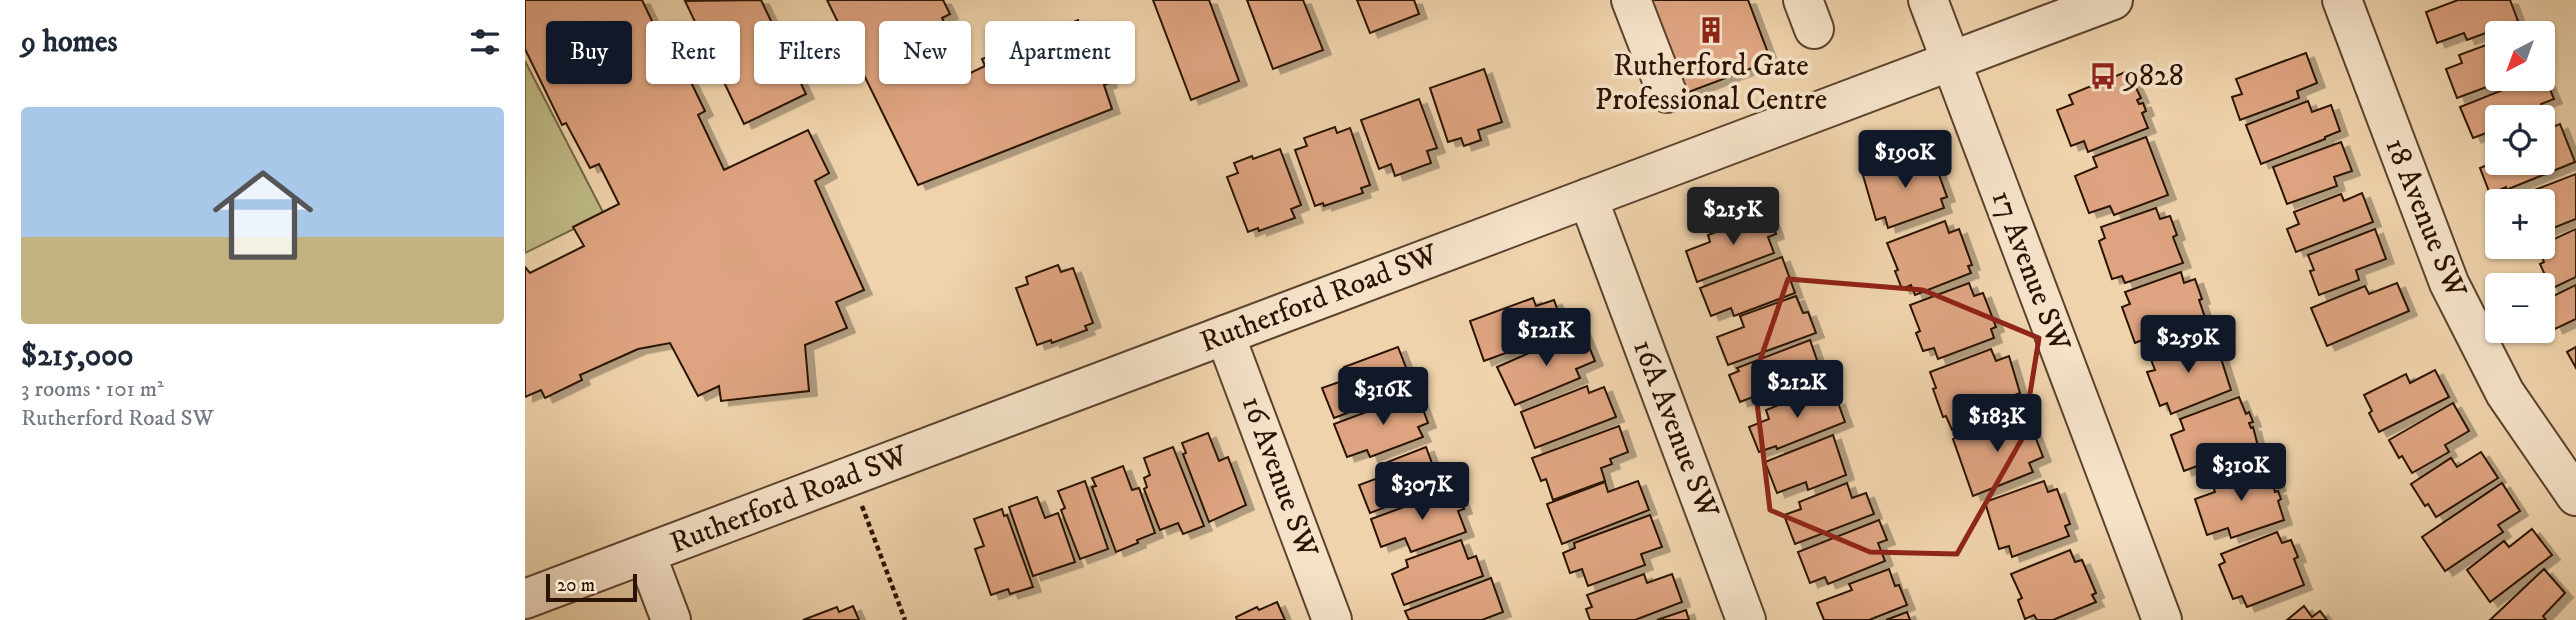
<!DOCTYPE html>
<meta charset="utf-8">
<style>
:root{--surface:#fff;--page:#f2f2f3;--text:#1f2937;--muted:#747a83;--accent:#111827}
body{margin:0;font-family:"IM FELL DW Pica",serif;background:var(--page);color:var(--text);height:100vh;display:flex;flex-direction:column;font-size:26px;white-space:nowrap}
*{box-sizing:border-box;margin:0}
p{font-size:23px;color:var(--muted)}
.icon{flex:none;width:38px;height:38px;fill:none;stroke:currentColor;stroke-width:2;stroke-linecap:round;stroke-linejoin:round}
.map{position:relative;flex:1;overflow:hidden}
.sheet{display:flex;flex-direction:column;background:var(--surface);width:525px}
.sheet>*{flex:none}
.top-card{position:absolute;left:21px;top:21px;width:665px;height:63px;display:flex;gap:14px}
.needle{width:46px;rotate:221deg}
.fabs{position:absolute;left:1960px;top:21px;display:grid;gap:14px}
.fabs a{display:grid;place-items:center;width:70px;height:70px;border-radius:7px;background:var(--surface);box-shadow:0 2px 5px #0004;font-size:35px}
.scale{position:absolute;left:21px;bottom:18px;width:91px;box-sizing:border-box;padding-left:7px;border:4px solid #2b1303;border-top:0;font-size:19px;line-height:24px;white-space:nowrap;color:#2b1303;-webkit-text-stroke:5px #f5e2c9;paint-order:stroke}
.price{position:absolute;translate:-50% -60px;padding:0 16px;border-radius:7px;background:var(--accent);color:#fff;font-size:23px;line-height:46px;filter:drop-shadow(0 2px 4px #0008)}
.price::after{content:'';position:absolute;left:50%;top:42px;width:21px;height:16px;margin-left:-10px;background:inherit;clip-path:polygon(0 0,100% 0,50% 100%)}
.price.selected{background:#222;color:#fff}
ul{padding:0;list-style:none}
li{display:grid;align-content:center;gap:14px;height:371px;padding:0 21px}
li span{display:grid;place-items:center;height:217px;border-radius:7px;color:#555}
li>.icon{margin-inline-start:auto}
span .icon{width:126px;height:126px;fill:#fffc;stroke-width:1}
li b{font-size:30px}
h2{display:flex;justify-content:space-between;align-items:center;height:84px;padding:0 21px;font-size:30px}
.chip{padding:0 24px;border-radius:7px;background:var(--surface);box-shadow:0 2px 5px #0004;font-size:24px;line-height:63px}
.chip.selected{background:var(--accent);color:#fff}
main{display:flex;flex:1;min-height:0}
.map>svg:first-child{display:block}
.green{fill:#bfbb85;stroke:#756744;stroke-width:2}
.building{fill:#dea481;stroke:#2b1303;stroke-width:2;filter:url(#shadow)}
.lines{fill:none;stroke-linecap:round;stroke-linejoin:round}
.minor-casing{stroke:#5c432d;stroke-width:42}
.path{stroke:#2b1303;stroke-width:4.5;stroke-dasharray:5 3.5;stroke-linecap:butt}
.minor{stroke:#f5e2c9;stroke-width:38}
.marked{fill:none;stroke:#8f2418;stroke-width:5;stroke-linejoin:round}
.labels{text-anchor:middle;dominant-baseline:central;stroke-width:7;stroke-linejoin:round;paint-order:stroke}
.poi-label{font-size:30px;fill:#2b1303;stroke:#f5e2c9}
.street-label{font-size:30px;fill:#2b1303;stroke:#f5e2c9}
</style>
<main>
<section class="sheet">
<h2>9 homes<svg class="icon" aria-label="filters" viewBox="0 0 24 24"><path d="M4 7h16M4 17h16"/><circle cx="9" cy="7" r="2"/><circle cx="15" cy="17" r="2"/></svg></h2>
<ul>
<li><span style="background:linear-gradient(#a9c7e8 60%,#c2b280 0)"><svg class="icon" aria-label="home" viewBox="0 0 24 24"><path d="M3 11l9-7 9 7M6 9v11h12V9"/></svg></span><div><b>$215,000</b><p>3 rooms · 101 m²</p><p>Rutherford Road SW</p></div></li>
</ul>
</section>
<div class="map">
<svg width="2051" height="620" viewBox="0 0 2051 620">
<defs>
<filter id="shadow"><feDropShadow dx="8" dy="4.5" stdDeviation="0" flood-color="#0004"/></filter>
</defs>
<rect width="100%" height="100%" fill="#efd3ac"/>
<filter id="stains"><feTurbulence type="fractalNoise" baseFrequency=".00286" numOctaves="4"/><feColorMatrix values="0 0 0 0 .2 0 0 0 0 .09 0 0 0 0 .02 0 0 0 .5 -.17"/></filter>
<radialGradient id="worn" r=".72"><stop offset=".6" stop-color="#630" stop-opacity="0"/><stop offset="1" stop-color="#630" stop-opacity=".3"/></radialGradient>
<path class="green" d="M 0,61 L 79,214 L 0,253 Z"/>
<g class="building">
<path d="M 0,0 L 117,0 L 150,69 L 158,66 L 180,111 L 173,115 L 199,170 L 283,130 L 304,173 L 290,181 L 339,290 L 311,302 L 322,328 L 280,345 L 284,391 L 196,401 L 194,386 L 173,396 L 145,343 L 113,349 L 55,375 L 57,380 L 20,398 L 16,390 L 0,397 L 0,267 L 5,273 L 59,246 L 48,227 L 94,204 L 74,164 L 65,168 L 41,123 L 37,125 L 0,49 Z"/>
<path d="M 236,0 L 281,94 L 219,124 L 160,1 Z"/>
<path d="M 302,0 L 418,0 L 425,14 L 417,18 L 433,52 L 425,56 L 435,78 L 460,66 L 457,59 L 553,20 L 559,37 L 566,35 L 584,83 L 579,85 L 587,109 L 393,185 Z"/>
<path d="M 628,0 L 684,0 L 714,81 L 666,100 Z"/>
<path d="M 722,0 L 778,0 L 798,50 L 748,69 Z"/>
<path d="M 832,0 L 889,0 L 894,14 L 845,33 Z"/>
<path d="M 1126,0 L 1223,0 L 1246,61 L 1161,93 Z"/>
<path d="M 1933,0 L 1985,0 L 1993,21 L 1942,40 L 1939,33 L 1912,43 L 1901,12 Z"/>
<path d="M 1972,41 L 1972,79 L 1983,79 L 1932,98 L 1921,69 L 1937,63 L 1934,55 Z"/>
<path d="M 1781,53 L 1792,83 L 1772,91 L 1774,98 L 1715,120 L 1707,97 L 1717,94 L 1711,79 Z"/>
<path d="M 959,69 L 977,122 L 953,130 L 956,140 L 939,146 L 936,138 L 923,142 L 905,88 Z"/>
<path d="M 1603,71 L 1616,98 L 1612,100 L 1614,104 L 1618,103 L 1621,111 L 1617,113 L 1623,128 L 1563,152 L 1559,141 L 1546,146 L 1532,110 L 1548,104 L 1544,95 Z"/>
<path d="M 2005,79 L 2009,79 L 2011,84 L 2021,80 L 2029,99 L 2016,104 L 2023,122 L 2018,124 L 2018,117 L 1972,117 L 1972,138 L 1969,130 L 1948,138 L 1935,107 Z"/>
<path d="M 894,99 L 912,148 L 902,151 L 906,163 L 870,176 L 866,164 L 854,169 L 836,120 Z"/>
<path d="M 1783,101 L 1787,112 L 1806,105 L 1815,131 L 1800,137 L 1800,139 L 1736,164 L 1721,125 Z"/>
<path d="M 2035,124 L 2050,162 L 1981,190 L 1981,187 L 1965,194 L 1955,168 L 1972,161 L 2018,163 L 2018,131 Z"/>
<path d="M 810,127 L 812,133 L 825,128 L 845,185 L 836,188 L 838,193 L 799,206 L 798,203 L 790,206 L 770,150 L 782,146 L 779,138 Z"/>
<path d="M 1621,137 L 1643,195 L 1589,215 L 1585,206 L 1564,213 L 1550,176 L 1572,167 L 1568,157 Z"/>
<path d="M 1816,142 L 1827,171 L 1809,177 L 1812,186 L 1762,204 L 1748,167 Z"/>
<path d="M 755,149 L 776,205 L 766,209 L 770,218 L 734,231 L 733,228 L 723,232 L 702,177 L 713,173 L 709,163 L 727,156 L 728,159 Z"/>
<path d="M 1394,152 L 1399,165 L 1409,161 L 1422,197 L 1416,199 L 1419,208 L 1363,228 L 1360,217 L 1351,220 L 1337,172 Z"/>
<path d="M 2051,174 L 2051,219 L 2018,232 L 2018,201 L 1981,201 Z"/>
<path d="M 1837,193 L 1848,222 L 1771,252 L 1762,229 L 1774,224 L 1769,212 L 1816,194 L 1819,201 Z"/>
<path d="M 1631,208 L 1635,219 L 1645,216 L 1652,235 L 1648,237 L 1658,263 L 1600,283 L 1597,276 L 1587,279 L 1574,241 L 1580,238 L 1576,227 Z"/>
<path d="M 1243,212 L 1251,234 L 1243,237 L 1249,253 L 1172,282 L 1161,251 L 1185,242 L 1183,235 Z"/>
<path d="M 1420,221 L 1424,233 L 1434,229 L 1447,265 L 1443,266 L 1446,273 L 1390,295 L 1386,285 L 1377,289 L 1370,271 L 1373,270 L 1362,243 Z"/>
<path d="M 1850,229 L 1861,259 L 1831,270 L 1834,280 L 1794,295 L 1785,271 L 1789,270 L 1783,255 Z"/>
<path d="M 2051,229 L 2051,277 L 2026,289 L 2015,264 L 2019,262 L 2016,254 L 2021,251 L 2018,244 Z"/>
<path d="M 1257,257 L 1270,293 L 1209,316 L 1206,308 L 1186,316 L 1175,288 Z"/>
<path d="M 533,265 L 536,272 L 548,268 L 568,323 L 560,326 L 562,330 L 527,343 L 526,340 L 512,345 L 491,288 L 503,284 L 501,277 Z"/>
<path d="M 1656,272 L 1659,283 L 1670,279 L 1677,299 L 1674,300 L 1683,326 L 1626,347 L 1622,338 L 1610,343 L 1597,307 L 1605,304 L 1600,292 Z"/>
<path d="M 1444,283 L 1449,296 L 1458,293 L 1471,327 L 1466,329 L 1469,338 L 1413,359 L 1409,348 L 1398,351 L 1391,333 L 1395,331 L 1385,305 Z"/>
<path d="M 1872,283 L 1884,311 L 1802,346 L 1786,308 L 1840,286 L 1844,294 Z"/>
<path d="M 2051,285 L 2051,319 L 2030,329 L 2018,301 Z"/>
<path d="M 1271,296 L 1278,313 L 1283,312 L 1291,333 L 1203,365 L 1192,337 L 1219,327 L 1215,316 Z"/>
<path d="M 1008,298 L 1011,306 L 1029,300 L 1040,331 L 959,361 L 945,321 Z"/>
<path d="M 1057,330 L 1070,361 L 1051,369 L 1055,378 L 990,405 L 972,367 Z"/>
<path d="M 1678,336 L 1683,349 L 1692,346 L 1706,390 L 1646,414 L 1642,403 L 1635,406 L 1622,372 L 1630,370 L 1625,357 Z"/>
<path d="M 1285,340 L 1294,366 L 1287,369 L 1293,384 L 1245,402 L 1241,392 L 1215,402 L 1204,375 L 1214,371 L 1212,368 Z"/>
<path d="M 873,347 L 889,388 L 809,418 L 797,388 L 823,379 L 819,367 Z"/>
<path d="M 2051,347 L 2051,368 L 2042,352 Z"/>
<path d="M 1466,349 L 1471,361 L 1484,356 L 1495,393 L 1482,398 L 1485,408 L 1427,430 L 1421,416 L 1418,417 L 1408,389 L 1411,388 L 1405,372 Z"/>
<path d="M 1910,370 L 1924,397 L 1854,432 L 1844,413 L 1847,411 L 1839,395 L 1881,374 L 1885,383 Z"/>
<path d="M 1062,386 L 1064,393 L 1079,387 L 1091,417 L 1010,448 L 996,412 Z"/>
<path d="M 1300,387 L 1306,403 L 1312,400 L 1320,422 L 1252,449 L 1251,446 L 1234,452 L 1224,427 L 1244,419 L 1241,410 Z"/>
<path d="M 892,393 L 903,423 L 893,427 L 898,437 L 845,457 L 842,450 L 822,457 L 809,424 Z"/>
<path d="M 1714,397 L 1721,414 L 1724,412 L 1728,422 L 1724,423 L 1726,428 L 1728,427 L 1735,454 L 1675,476 L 1672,466 L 1659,471 L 1646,435 L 1659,430 L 1655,419 Z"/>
<path d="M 1928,403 L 1944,431 L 1920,445 L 1924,452 L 1887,473 L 1877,456 L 1874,458 L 1864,440 Z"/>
<path d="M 1486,415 L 1492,428 L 1505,423 L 1518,457 L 1504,463 L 1508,472 L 1448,496 L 1428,439 Z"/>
<path d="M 1094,426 L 1103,452 L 1085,459 L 1087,464 L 1076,468 L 1080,481 L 1028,500 L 1021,479 L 1016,481 L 1007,458 Z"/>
<path d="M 683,433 L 694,461 L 703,457 L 721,505 L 684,522 L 658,454 L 661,453 L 657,443 Z"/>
<path d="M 1308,435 L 1321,475 L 1283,490 L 1281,482 L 1252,493 L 1240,462 Z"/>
<path d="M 648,447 L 679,526 L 658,534 L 653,523 L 635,530 L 619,489 L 622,487 L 619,478 L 625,475 L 619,458 Z"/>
<path d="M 901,447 L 908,466 L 913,464 L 921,484 L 845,513 L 834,485 L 864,474 L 860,463 Z"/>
<path d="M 1956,452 L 1973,478 L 1911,517 L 1903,504 L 1900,506 L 1886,484 L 1926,458 L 1932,467 Z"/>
<path d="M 1739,463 L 1745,479 L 1749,477 L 1753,486 L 1749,488 L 1750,492 L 1753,491 L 1756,499 L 1753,501 L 1759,520 L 1706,538 L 1703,528 L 1682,535 L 1670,499 L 1690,492 L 1686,481 Z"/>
<path d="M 598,466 L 607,490 L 614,488 L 630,533 L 612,540 L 613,543 L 591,552 L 567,487 L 571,486 L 567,478 Z"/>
<path d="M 560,481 L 583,549 L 555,559 L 536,510 L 540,508 L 533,491 Z"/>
<path d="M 1113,481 L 1124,510 L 1037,544 L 1022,504 L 1080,482 L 1083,492 Z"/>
<path d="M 1519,481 L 1523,492 L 1532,489 L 1545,524 L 1540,526 L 1544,536 L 1487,557 L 1484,546 L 1474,549 L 1460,502 Z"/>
<path d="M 1322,483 L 1327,498 L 1341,493 L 1349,514 L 1270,544 L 1259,515 L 1276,509 L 1274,502 Z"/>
<path d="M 1977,483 L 1995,511 L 1973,525 L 1978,532 L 1920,571 L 1897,537 Z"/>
<path d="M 931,488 L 939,509 L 933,511 L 941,532 L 886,552 L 880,538 L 856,547 L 846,519 Z"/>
<path d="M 512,497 L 520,518 L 533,513 L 550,562 L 508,576 L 484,507 Z"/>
<path d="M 477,509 L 479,516 L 482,515 L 508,587 L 485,594 L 483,589 L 466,595 L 450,549 L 459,546 L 449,519 Z"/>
<path d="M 1125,515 L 1137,547 L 1116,554 L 1120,565 L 1063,586 L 1057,569 L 1045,573 L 1038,553 L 1050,548 L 1049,543 Z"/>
<path d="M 1354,520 L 1362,540 L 1353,543 L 1360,561 L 1303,584 L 1300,577 L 1285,583 L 1273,552 Z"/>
<path d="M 2007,529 L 2027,555 L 1965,602 L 1942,570 L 1979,541 L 1984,547 Z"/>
<path d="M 1752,532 L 1757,543 L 1766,540 L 1773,557 L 1769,559 L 1779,585 L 1722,607 L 1717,596 L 1708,599 L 1694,565 L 1700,562 L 1696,554 Z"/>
<path d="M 936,540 L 943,559 L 951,556 L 958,576 L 879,605 L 867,574 L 883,567 L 881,560 Z"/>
<path d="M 1545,550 L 1550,562 L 1557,560 L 1571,593 L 1567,595 L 1571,602 L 1528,620 L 1512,620 L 1509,615 L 1500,619 L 1493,600 L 1497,598 L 1486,574 Z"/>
<path d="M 1364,569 L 1370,586 L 1374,585 L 1382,605 L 1344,620 L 1299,620 L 1292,603 L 1327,590 L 1324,584 Z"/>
<path d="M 2019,569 L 2040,593 L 2018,616 L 2021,620 L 1965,620 Z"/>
<path d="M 1119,574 L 1122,583 L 1147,574 L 1157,602 L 1110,620 L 1065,620 L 1061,609 L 1067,607 L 1062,595 Z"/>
<path d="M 966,578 L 978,612 L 957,620 L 884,620 L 880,611 Z"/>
<path d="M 752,602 L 760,620 L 712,620 L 711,617 L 732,607 L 734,610 Z"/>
<path d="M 328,606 L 334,620 L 278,620 L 312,607 L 314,612 Z"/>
<path d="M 1779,606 L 1787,617 L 1795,611 L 1802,620 L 1762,620 Z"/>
<path d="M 1161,610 L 1164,620 L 1132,620 Z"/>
<path d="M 1382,612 L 1385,620 L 1361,620 Z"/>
</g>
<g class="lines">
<defs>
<g id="minor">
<path d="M 1106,0 L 1142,93"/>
<path d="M 1278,0 L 1289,29"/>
<path d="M 1403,0 L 1637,620"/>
<path d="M 1817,0 L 1924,283 L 1980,393 L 2051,496"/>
<path d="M 1063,198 L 1221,620"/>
<path d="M 700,335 L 807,620"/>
<path d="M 121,554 L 146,620"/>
<path d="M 0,599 L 1588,0"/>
</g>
</defs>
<use href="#minor" class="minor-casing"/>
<path class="path" d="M 337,506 L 380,620"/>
<use href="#minor" class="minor"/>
</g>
<path class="marked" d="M 1263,279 L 1398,290 L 1514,338 L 1498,437 L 1432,554 L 1345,552 L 1245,510 L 1229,378 Z"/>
<defs>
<symbol id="building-bare" viewBox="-9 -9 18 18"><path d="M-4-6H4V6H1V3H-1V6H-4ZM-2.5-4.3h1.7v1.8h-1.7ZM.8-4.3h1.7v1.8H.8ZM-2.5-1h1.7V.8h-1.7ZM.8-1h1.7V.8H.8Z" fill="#8f2418" stroke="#f5e2c9" stroke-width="2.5" paint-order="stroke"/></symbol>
<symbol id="bus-bare" viewBox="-9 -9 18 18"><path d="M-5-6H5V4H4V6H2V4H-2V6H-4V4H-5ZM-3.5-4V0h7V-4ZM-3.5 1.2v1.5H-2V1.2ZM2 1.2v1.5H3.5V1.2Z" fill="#8f2418" stroke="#f5e2c9" stroke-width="2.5" paint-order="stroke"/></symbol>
</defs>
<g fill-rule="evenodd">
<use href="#building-bare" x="1167" y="11" width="38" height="38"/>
<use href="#bus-bare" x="1559" y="57" width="38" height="38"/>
</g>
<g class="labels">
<g class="poi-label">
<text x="1186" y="66">Rutherford Gate<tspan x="1186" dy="34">Professional Centre</tspan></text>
<text x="1599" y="76" text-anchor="start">9828</text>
</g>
<g class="street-label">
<text transform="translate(1900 218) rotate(68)">18 Avenue SW</text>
<text transform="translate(1505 271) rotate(69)">17 Avenue SW</text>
<text transform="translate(794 299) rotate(-21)">Rutherford Road SW</text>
<text transform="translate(1150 429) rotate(69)">16A Avenue SW</text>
<text transform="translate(754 477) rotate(70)">16 Avenue SW</text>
<text transform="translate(264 500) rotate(-21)">Rutherford Road SW</text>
</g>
</g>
<rect width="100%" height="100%" filter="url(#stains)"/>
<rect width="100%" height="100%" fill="url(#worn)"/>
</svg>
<div class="fabs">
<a><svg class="needle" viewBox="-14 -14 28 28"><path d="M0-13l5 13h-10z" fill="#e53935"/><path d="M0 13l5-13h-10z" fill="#747a83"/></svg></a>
<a><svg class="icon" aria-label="locate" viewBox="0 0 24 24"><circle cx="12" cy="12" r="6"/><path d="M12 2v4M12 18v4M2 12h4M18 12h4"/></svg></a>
<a>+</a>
<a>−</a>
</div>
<div class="scale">20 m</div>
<b class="price" style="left:1380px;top:190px">$190K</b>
<b class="price selected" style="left:1208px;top:247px">$215K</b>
<b class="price" style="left:1021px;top:368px">$121K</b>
<b class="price" style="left:1663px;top:375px">$259K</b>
<b class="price" style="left:1272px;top:420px">$212K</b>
<b class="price" style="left:858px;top:427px">$316K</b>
<b class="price" style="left:1472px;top:454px">$183K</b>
<b class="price" style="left:1716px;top:503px">$310K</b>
<b class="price" style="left:897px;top:522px">$307K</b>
<div class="top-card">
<a class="chip selected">Buy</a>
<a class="chip">Rent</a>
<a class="chip">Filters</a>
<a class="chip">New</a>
<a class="chip">Apartment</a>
</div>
</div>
</main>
